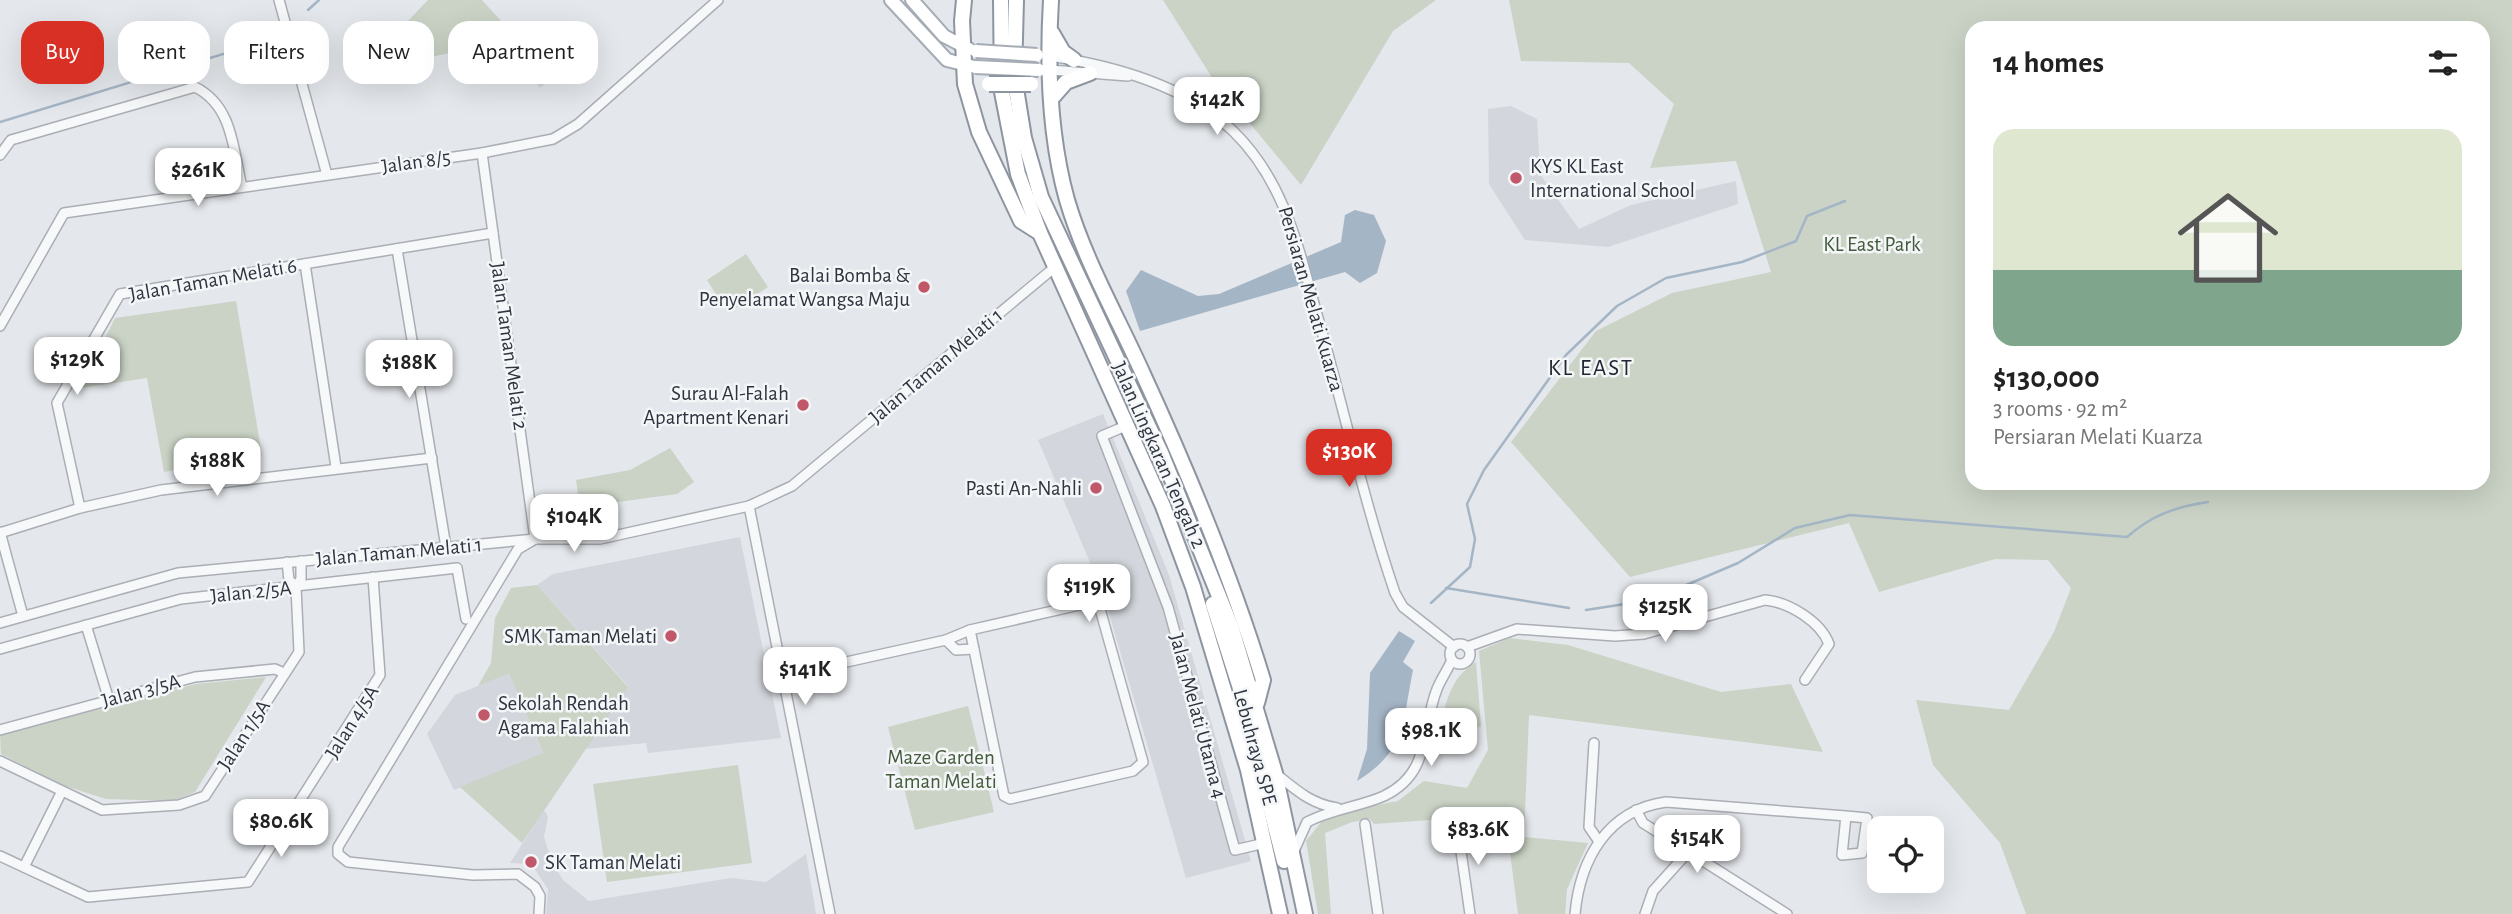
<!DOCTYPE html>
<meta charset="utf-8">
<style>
:root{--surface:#fff;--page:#f6f6f6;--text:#222;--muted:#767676;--line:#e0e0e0;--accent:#d93025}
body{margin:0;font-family:"Alegreya Sans",sans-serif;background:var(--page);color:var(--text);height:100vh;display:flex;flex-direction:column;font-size:26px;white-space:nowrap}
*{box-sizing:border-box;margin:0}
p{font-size:23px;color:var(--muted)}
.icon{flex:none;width:38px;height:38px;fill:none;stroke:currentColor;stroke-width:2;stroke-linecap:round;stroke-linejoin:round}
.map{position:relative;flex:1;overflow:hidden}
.drawer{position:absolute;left:1965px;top:21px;width:525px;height:469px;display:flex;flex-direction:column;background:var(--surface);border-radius:21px;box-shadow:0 7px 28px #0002}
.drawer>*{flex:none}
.top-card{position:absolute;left:21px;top:21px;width:665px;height:63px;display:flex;gap:14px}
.fabs{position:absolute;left:1867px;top:816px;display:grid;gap:14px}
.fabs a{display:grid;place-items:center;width:77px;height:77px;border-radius:14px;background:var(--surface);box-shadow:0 7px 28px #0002;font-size:35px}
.price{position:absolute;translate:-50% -60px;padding:0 16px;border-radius:14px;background:#fff;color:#222;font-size:23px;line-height:46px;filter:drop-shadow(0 2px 4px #0008)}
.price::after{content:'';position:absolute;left:50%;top:42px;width:21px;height:16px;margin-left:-10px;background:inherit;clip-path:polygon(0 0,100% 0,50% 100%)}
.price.selected{background:var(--accent);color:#fff}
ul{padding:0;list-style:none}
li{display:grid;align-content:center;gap:14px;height:371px;padding:0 28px}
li+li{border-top:2px solid var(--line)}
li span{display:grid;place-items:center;height:217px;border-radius:21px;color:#555}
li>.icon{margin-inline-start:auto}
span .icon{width:126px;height:126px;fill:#fffc;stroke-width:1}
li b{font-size:30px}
h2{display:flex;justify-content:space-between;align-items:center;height:84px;padding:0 28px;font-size:30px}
.pill{padding:0 24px;border-radius:21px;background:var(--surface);box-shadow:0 7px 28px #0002;font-size:24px;line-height:63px}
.pill.selected{background:var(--accent);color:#fff}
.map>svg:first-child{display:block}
.built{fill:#d3d6dc}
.green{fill:#cad3c6;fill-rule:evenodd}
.water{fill:#a4b5c6}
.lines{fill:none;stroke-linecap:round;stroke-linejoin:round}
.stream{stroke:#a4b5c6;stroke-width:2.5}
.minor-casing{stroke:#aaaeb5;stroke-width:12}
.major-casing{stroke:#a5acb5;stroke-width:16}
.highway-casing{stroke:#8d95a0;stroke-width:18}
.minor{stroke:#f7f8f9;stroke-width:9}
.major{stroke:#fff;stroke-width:12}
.highway{stroke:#fff;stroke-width:14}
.major-bridge-casing{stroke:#a5acb5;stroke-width:16;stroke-linecap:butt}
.highway-bridge-casing{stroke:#8d95a0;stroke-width:18;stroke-linecap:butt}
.major-bridge{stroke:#fff;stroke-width:12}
.highway-bridge{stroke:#fff;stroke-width:14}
.poi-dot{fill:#c1586a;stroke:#f4f6f8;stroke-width:2.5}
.labels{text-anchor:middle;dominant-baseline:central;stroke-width:5;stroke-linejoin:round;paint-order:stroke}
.street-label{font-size:21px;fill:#2e3541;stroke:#f4f6f8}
.poi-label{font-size:21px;fill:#2e3541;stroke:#f4f6f8;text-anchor:end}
.park-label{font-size:21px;fill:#435b3c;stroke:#f4f6f8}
.neighbourhood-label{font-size:23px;letter-spacing:2px;fill:#202632;stroke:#f4f6f8}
</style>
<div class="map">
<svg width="2512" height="914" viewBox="0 0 2512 914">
<rect width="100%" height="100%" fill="#e4e7eb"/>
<g class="built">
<path d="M 524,47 L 551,79 L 540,88 L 514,55 Z"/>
<path d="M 1511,106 L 1537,119 L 1540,174 L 1579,229 L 1631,205 L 1736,181 L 1738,204 L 1608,247 L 1525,240 L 1489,184 L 1488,109 Z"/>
<path d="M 1103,414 L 1169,575 L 1251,861 L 1186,878 L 1103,593 L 1038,440 Z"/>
<path d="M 740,537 L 781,738 L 648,753 L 646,743 L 585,749 L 628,686 L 537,585 L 553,574 Z"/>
<path d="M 509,674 L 543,754 L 454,790 L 427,734 L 455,695 Z"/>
<path d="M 544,810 L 548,817 L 544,837 L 552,862 L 563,880 L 589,901 L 731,878 L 766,882 L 806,854 L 816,914 L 546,914 L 548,889 L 531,864 L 510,863 Z"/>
</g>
<g class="green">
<path d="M 428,0 L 482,0 L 501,21 L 475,48 L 390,65 L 384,46 Z"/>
<path d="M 1163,0 L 1436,0 L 1393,31 L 1301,185 L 1211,76 Z"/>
<path d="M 1509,0 L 2512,0 L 2512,914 L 2026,914 L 2000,843 L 1933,765 L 1916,700 L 2009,710 L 2054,632 L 2071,588 L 2048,560 L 1995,559 L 1879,592 L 1849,523 L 1630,577 L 1511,442 L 1596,331 L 1672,293 L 1771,272 L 1736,161 L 1650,168 L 1674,104 L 1629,63 L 1521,61 ZM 1972,28 L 2483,28 L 2483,483 L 1972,483 Z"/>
<path d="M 746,254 L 768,287 L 728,313 L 707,280 Z"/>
<path d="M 236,301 L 262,455 L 164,472 L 147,378 L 81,388 L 115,318 Z"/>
<path d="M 670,448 L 694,482 L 677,494 L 580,507 L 576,480 L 630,470 Z"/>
<path d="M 537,585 L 628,687 L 522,843 L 460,787 L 543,753 L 509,674 L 478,686 L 491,663 L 495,618 L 511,588 Z"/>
<path d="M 1510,638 L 1568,645 L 1721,692 L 1791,684 L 1823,752 L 1529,715 L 1524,837 L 1588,843 L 1567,889 L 1565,914 L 1518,914 L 1506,822 L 1498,816 L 1459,815 L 1452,807 L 1444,819 L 1374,824 L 1370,819 L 1352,822 L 1325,833 L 1331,914 L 1318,914 L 1306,841 L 1323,820 L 1354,809 L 1398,801 L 1424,781 L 1467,788 L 1488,750 L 1479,651 Z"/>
<path d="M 1476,662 L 1481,727 L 1441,722 C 1448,696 1452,677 1476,662 Z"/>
<path d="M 266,677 L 195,792 L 172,801 L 106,799 L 59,784 L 1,754 L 0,735 L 196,684 Z"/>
<path d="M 968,706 L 994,812 L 915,830 L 888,727 Z"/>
<path d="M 738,765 L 752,863 L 607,882 L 593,784 Z"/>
</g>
<g class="water">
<path d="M 1355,210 L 1374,215 L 1386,241 L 1377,273 L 1360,283 L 1345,272 L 1140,331 L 1126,291 L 1141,270 L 1198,296 L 1219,294 L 1341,242 L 1345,215 Z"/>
<path d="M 1399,631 L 1415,641 L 1403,662 L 1413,670 C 1402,723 1407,750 1357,781 L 1367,749 L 1370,673 Z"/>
</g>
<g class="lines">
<g class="stream">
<path d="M 308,10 L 319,0"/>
<path d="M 0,122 L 269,40"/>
<path d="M 1446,588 L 1569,608"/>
<path d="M 1431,603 L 1470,567 L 1475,539 L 1467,504 L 1484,470 L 1566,355 L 1617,306 L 1666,278 L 1742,262 L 1796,241 L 1807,216 L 1845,201"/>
<path d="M 1586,610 L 1651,600 L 1738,563 L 1795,528 L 1850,515 L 2127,537 C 2152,515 2175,507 2208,502"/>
</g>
<defs>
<g id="minor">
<path d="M 279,0 L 327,175"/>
<path d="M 1050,56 C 1114,66 1185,85 1233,131 C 1289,185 1301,261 1322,332 C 1346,419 1366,508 1395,593 L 1403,607 L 1454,647"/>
<path d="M 1050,70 L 1128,76"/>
<path d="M 482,153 L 535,539 L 518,549 L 338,847 L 338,854 L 348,862 L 473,875 L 518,874 L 535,887 L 540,896 L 539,914"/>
<path d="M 0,155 L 11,140 L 195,87 C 233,106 233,149 242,187"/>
<path d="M 397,249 L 446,547"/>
<path d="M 305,264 L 336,467"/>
<path d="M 0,326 L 64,213 L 482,153 L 553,139 L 578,124 L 718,0"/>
<path d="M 1128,425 L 1102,436 L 1168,607 L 1235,850 L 1265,843"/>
<path d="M 749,506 L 830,914"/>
<path d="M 80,508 L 57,403 L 120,294 L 493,233"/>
<path d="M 0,532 L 23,616"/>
<path d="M 0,533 L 80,508 L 161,490 L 432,458"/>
<path d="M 287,562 L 289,580 L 296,587"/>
<path d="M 1088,603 L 1100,609 L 1143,762 L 1133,771 L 1010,799 L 1004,796 L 970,630 Z"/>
<path d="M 0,623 L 178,573 L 535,539 L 600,539 L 749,506 L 792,486 L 1055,267"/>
<path d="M 86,625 L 109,700"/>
<path d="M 946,640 L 956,650 L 974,649"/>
<circle cx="1460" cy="654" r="10"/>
<path d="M 1467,647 L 1517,629 L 1615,636 L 1644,634 L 1765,600 C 1789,602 1821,622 1829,644 L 1805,680"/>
<path d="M 0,649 L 181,599 L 457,568 L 466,619"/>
<path d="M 783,676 L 946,640 L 970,630"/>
<path d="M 0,730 L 195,677 L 275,669 L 284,673"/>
<path d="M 1594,743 L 1589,827 L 1598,840"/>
<path d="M 0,761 L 102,810 L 179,805 L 205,796 L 299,652 L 296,587 L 301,579 L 301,561"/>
<path d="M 1275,773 C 1296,790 1311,804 1337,808"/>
<path d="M 1636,810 L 1643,823 L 1787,914"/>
<path d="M 1365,824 L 1378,914"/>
<path d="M 1457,824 L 1470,914"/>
<path d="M 1294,851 L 1307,822 C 1332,809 1359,807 1384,796 C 1432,773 1421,729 1437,689 C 1441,679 1448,669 1452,660"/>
<path d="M 0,856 L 88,897 L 248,882 L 380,675 L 373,577"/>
<path d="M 24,867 L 62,791"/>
<path d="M 1575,914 C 1580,860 1607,810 1666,802 L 1846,816 L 1867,818 L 1862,853 L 1842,855 L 1846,816"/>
<path d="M 1645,914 L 1653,891 L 1688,852"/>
</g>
<g id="major">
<path d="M 891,0 L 947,60 L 971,66"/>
<path d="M 912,0 L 944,36 L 969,49"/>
</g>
<g id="highway">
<path d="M 964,0 L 962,21 L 965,84 L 979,132 L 1021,221 L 1040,233"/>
<path d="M 1001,0 L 1002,92 L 1018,174 L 1040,233 L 1163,506 L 1193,587 L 1248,770 L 1280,914"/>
<path d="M 1016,0 L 1014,76 L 1024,138 L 1041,197 L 1162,455 L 1231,626 L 1275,773 L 1305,914"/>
<path d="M 1051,0 C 1047,66 1049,135 1067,200 C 1085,261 1117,316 1143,374 C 1189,474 1231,575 1263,680 L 1257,703"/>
<path d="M 1052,33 L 1063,52 L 1074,60"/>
<path d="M 1051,99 L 1066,82 L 1090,73"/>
<path d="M 1213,604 L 1239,685 L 1284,861"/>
</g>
</defs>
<use href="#minor" class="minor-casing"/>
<use href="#major" class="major-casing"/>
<use href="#highway" class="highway-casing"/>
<use href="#minor" class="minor"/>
<use href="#major" class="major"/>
<use href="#highway" class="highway"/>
<defs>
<g id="major-bridge">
<path d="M 976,51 L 1037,55"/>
<path d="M 975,67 L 1039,70"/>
</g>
<path id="highway-bridge" d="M 989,84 L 1031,84"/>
</defs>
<use href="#major-bridge" class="major-bridge-casing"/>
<use href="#highway-bridge" class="highway-bridge-casing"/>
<use href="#major-bridge" class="major-bridge"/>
<use href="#highway-bridge" class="highway-bridge"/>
</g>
<g class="poi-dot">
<circle cx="1516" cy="178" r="7"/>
<circle cx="924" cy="287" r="7"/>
<circle cx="803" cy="405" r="7"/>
<circle cx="1096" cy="488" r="7"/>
<circle cx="671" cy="636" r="7"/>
<circle cx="484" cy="715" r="7"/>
<circle cx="531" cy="862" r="7"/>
</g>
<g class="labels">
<g class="street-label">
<text transform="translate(416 162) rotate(-8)">Jalan 8/5</text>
<text transform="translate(213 280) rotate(-10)">Jalan Taman Melati 6</text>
<text transform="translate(1311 299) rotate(74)">Persiaran Melati Kuarza</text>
<text transform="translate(509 346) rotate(82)">Jalan Taman Melati 2</text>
<text transform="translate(936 366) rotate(-40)">Jalan Taman Melati 1</text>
<text transform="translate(1159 455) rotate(66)">Jalan Lingkaran Tengah 2</text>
<text transform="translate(399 552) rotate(-5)">Jalan Taman Melati 1</text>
<text transform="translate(251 592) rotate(-6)">Jalan 2/5A</text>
<text transform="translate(141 691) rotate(-15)">Jalan 3/5A</text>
<text transform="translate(1198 716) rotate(75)">Jalan Melati Utama 4</text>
<text transform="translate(352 722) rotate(-58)">Jalan 4/5A</text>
<text transform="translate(244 735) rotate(-57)">Jalan 1/5A</text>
<text transform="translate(1255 747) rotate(75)">Lebuhraya SPE</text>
</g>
<g class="poi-label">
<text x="1530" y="166" text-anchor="start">KYS KL East<tspan x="1530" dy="24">International School</tspan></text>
<text x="910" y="275">Balai Bomba &amp;<tspan x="910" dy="24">Penyelamat Wangsa Maju</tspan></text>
<text x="789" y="393">Surau Al-Falah<tspan x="789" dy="24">Apartment Kenari</tspan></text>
<text x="1082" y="488">Pasti An-Nahli</text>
<text x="657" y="636">SMK Taman Melati</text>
<text x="498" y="703" text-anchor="start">Sekolah Rendah<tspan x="498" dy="24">Agama Falahiah</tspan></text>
<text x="545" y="862" text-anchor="start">SK Taman Melati</text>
</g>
<g class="park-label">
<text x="1872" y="244">KL East Park</text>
<text x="941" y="757">Maze Garden<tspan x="941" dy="24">Taman Melati</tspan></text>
</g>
<g class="neighbourhood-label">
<text x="1591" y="368">KL EAST</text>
</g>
</g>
</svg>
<div class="fabs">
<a><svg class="icon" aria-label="locate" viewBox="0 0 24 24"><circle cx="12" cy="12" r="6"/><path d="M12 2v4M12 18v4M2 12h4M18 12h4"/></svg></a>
</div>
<b class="price" style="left:1217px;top:137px">$142K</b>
<b class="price" style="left:198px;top:208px">$261K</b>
<b class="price" style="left:77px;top:397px">$129K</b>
<b class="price" style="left:409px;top:400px">$188K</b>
<b class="price selected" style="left:1349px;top:489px">$130K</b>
<b class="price" style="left:217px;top:498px">$188K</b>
<b class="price" style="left:574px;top:554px">$104K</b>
<b class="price" style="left:1089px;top:624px">$119K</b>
<b class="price" style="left:1665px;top:644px">$125K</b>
<b class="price" style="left:805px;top:707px">$141K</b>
<b class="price" style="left:1431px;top:768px">$98.1K</b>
<b class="price" style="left:281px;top:859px">$80.6K</b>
<b class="price" style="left:1478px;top:867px">$83.6K</b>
<b class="price" style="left:1697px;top:875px">$154K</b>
<div class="top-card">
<a class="pill selected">Buy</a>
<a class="pill">Rent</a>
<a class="pill">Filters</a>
<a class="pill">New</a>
<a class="pill">Apartment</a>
</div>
<section class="drawer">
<h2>14 homes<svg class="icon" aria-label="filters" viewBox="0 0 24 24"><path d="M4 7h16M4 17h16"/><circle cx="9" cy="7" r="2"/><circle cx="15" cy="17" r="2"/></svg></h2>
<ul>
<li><span style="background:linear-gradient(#dfe7d0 65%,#7fa58c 0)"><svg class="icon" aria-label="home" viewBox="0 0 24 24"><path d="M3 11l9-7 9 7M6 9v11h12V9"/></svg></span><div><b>$130,000</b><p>3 rooms · 92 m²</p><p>Persiaran Melati Kuarza</p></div></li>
</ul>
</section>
</div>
